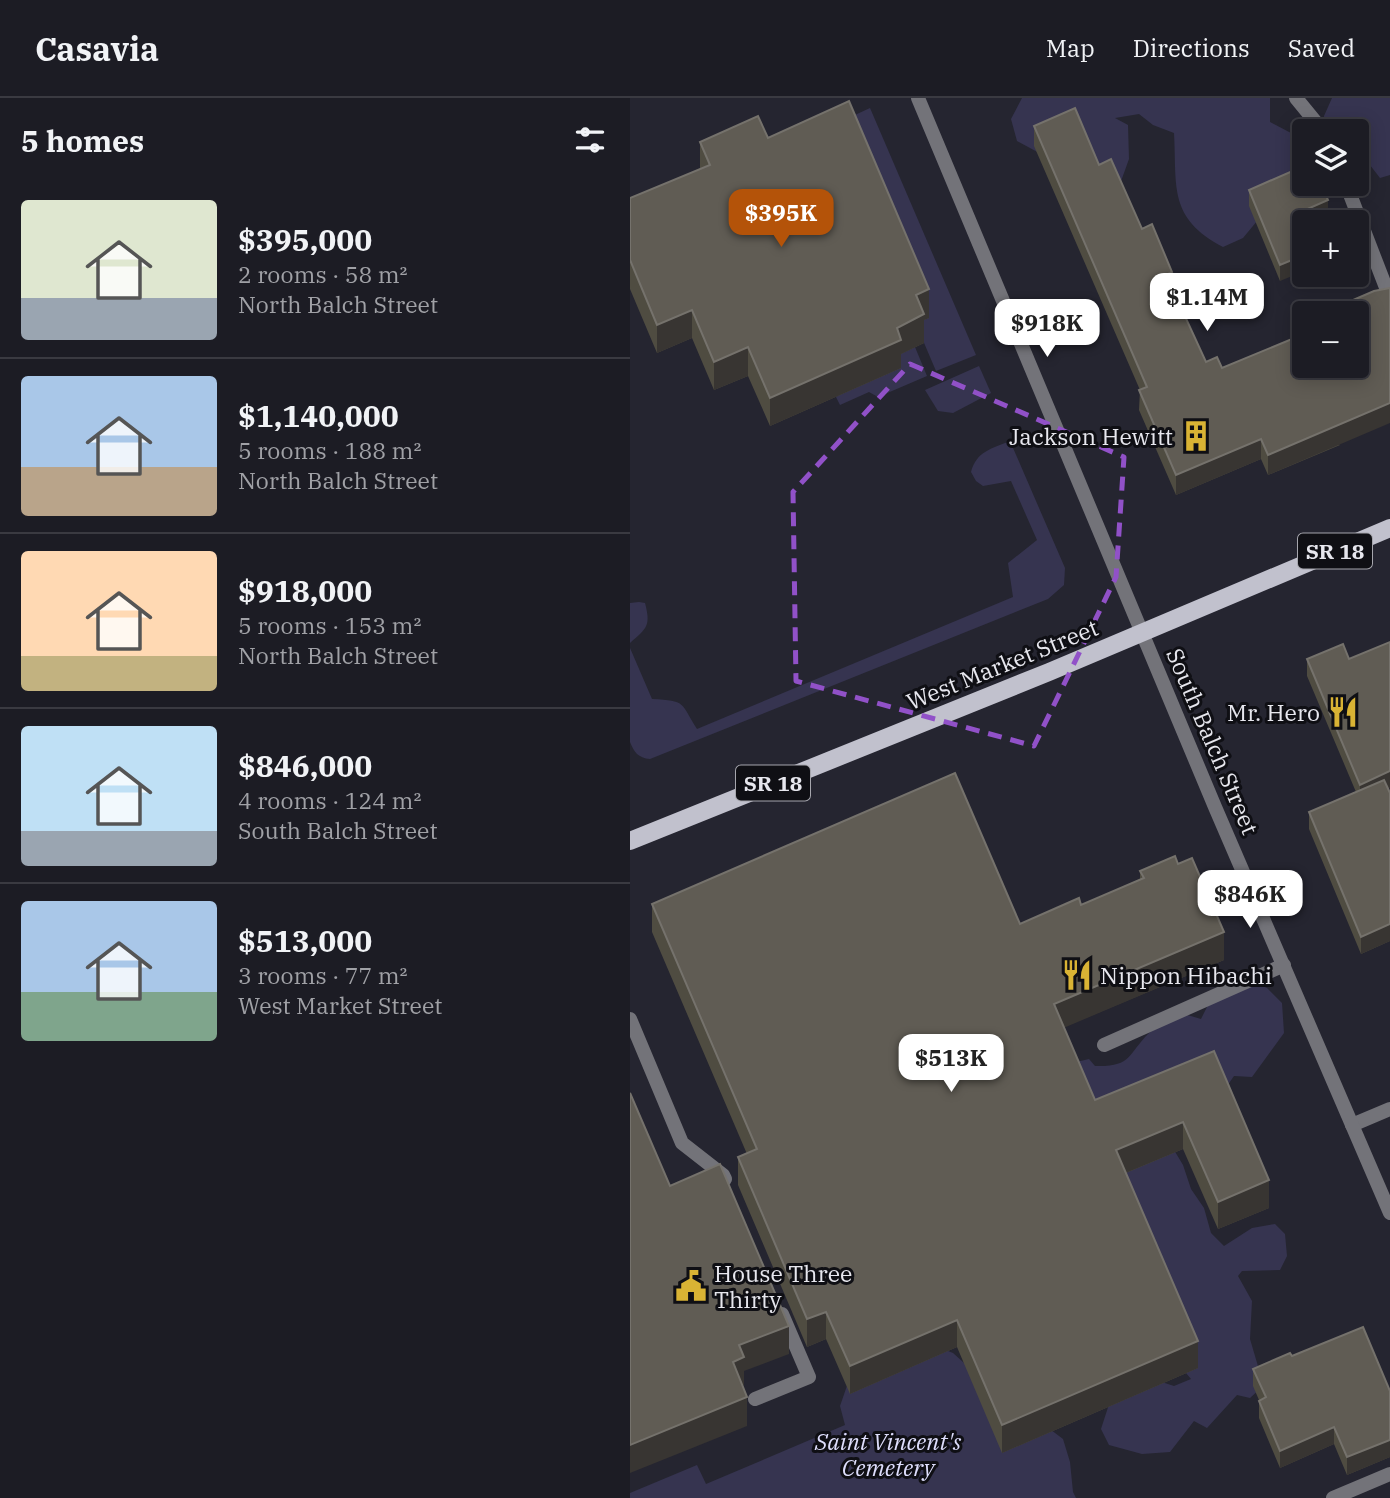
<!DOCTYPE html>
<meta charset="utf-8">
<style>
:root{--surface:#1c1c24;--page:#292931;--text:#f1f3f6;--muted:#a0a1a6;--line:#3a3a41;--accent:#b45309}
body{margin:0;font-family:"IBM Plex Serif",serif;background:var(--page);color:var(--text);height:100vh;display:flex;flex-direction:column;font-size:26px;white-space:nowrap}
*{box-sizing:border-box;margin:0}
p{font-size:23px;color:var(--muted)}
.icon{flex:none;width:38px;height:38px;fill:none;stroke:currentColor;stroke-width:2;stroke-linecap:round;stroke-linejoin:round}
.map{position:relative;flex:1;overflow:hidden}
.panel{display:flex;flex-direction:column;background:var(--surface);width:630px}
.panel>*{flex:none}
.tools{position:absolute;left:662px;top:21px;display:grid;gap:14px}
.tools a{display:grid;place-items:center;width:77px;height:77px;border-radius:7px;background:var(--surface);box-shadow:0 4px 18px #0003,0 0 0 2px var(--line);font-size:35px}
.price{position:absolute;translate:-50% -60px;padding:0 16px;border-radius:14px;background:#fff;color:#222;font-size:23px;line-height:46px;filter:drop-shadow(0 2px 4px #0008)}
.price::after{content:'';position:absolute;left:50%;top:42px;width:21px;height:16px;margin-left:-10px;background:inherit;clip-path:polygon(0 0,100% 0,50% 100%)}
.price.on{background:var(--accent);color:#fff}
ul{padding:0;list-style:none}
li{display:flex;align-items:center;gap:21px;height:175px;padding:0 21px}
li+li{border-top:2px solid var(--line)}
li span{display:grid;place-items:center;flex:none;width:196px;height:140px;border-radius:7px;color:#555}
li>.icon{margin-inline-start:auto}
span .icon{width:84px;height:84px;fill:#fffc;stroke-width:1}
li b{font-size:30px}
h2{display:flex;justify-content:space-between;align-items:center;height:84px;padding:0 21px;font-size:30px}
header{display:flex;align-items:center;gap:42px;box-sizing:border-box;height:98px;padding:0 35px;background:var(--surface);border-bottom:2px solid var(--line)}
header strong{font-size:33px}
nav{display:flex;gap:38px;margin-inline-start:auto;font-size:24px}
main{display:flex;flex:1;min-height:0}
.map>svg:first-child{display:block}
.green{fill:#363450}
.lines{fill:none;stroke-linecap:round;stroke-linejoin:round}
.lane{stroke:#737379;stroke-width:14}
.street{stroke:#737379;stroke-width:14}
.primary{stroke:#c1c1cd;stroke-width:18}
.wall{fill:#4f4c41}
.shaded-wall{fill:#383532}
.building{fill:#605c54;stroke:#75726c;stroke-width:2}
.marked{fill:none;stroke:#9151c8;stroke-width:5;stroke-dasharray:14 9;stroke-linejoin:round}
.labels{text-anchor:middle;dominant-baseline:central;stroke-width:6;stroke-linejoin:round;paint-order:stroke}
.shield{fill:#0f0f14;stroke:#a6a6ad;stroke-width:2}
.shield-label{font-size:21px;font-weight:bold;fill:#e7e7ee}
.poi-label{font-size:23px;fill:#e7e7ee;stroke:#0f0f14;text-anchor:end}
.street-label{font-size:23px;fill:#e7e7ee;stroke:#0f0f14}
.park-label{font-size:23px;font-style:italic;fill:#dedefc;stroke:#0f0f14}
</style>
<header>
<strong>Casavia</strong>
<nav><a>Map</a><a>Directions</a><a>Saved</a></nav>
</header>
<main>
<section class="panel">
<h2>5 homes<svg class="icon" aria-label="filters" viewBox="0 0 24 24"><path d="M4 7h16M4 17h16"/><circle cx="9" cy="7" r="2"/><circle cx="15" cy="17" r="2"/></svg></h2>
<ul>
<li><span style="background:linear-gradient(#dfe7d0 70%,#9aa5b1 0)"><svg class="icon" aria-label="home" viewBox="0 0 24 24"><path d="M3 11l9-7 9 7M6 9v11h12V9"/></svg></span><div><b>$395,000</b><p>2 rooms · 58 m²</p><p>North Balch Street</p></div></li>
<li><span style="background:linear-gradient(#a9c7e8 65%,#b9a48a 0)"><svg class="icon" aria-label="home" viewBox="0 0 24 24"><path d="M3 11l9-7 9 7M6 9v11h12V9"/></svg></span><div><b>$1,140,000</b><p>5 rooms · 188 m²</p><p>North Balch Street</p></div></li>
<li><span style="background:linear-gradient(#ffd9b3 75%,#c2b280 0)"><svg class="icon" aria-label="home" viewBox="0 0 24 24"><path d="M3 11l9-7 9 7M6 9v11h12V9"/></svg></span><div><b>$918,000</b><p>5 rooms · 153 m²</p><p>North Balch Street</p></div></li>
<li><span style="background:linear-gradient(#bfe0f5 75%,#9aa5b1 0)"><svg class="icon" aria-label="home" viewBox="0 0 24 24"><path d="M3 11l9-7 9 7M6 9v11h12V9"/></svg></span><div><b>$846,000</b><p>4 rooms · 124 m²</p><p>South Balch Street</p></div></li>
<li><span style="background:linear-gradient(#a9c7e8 65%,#7fa58c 0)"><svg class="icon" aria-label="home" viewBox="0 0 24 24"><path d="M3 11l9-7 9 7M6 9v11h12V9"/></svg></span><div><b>$513,000</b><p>3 rooms · 77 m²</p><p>West Market Street</p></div></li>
</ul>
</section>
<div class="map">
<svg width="760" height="1400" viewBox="0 0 760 1400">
<rect width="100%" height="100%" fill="#252530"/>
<g class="green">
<path d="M 392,0 L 640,0 L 640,24 L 661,35 L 674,47 L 674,86 L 710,86 L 705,97 L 632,117 L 613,140 L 593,149 C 538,120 547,89 544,35 L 523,27 L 509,16 L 485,20 L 498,27 L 499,61 L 490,86 L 426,64 L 387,43 L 381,21 Z"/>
<path d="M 702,0 L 760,0 L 760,77 L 750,80 L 740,67 L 726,62 L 726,33 L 695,33 L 694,18 Z"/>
<path d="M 240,10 L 346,257 L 306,273 L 286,226 L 299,219 L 171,42 Z"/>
<path d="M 285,249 L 297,278 L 248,299 L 239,294 L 210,307 L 206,299 L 266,258 Z"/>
<path d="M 349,268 L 361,295 L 323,315 L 308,313 L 295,292 Z"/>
<path d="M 380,343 L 435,470 L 434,487 L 418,501 L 20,661 C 8,660 4,654 0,644 L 0,550 L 22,601 C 57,603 50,604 67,631 L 383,499 L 378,465 L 407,442 L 381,383 L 353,388 L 346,383 L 341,374 C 347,353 361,351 380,343 Z"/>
<path d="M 9,504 L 15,505 C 21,528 17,530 0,545 L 0,505 Z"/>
<path d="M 610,878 L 637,890 L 652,905 L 654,935 L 622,979 L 604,978 L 595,991 L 541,1047 L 553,1067 L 561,1091 L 574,1110 L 581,1135 L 594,1148 L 622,1130 L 645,1126 L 655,1136 L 657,1158 L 650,1172 L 612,1173 L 608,1178 L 622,1203 L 620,1241 L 630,1275 L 632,1289 L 620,1300 L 607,1297 L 577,1330 L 564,1323 L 540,1354 L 512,1356 L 479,1347 L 471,1331 L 483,1294 L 507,1276 L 544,1288 L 561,1281 L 545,1262 L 442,965 L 459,961 L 465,968 C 502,969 497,957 519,935 C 528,926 543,922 554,916 L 571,921 L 585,893 Z"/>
<path d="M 296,1244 L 323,1255 L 343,1273 L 433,1341 L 440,1364 L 443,1394 L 446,1400 L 0,1400 L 0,1395 L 67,1367 L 76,1386 L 215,1327 L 210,1308 L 220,1279 Z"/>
</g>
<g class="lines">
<g class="lane">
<path d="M 0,921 L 52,1045 L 93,1077 L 95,1081"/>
<path d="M 474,947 L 654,867"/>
<path d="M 722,1027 L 760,1011"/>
<path d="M 125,1301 L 179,1279 L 152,1216"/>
<path d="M 703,1400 L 760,1376"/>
</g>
<g class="street">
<path d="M 288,0 L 585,709 L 760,1115"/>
<path d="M 666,0 L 693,33"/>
<path d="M 716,86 L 760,200"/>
</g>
<path class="primary" d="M 0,743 L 419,574 L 760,430"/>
</g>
<g class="wall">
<path d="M 404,28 L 469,67 L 512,131 L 542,190 L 576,264 L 592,270 L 710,347 L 638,377 L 631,361 L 546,397 L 509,312 L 510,292 L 404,48 Z"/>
<path d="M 138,40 L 299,220 L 294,222 L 294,245 L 271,256 L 271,270 L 140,328 L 118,278 L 84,292 L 62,240 L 27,255 L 0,191 L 0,100 L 70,71 L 70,44 Z"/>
<path d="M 619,92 L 698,117 L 682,124 L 674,124 L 674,128 L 672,129 L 650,183 L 619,108 Z"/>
<path d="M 677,561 L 760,695 L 760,843 L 731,856 L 679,731 L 679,714 L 726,694 L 677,578 Z"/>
<path d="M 510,773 L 594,862 L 434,929 L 465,1002 L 584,953 L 639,1110 L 588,1131 L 553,1051 L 496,1075 L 568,1270 L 372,1355 L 327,1249 L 220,1296 L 196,1241 L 177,1249 L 108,1087 L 108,1059 L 117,1056 L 22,834 L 22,806 L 390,826 L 451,807 L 510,781 Z"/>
<path d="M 662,1258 L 760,1293 L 760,1359 L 717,1377 L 704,1346 L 650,1370 L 629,1320 L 629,1302 L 623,1288 L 623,1271 Z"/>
</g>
<g class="shaded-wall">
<path d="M 698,102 L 698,117 L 682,124 L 674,124 L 674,128 L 666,131 L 666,116 Z"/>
<path d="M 674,157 L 674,173 L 650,183 L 650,167 Z"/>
<path d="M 542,174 L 542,194 L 536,177 Z"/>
<path d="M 299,191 L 299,220 L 294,222 L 294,245 L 271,256 L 271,270 L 140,328 L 140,300 L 267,230 L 286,197 Z"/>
<path d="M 62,212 L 62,240 L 27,255 L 27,227 Z"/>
<path d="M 118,249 L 118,278 L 84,292 L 84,264 Z"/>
<path d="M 760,305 L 760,325 L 638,377 L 638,357 Z"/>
<path d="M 631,341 L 631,361 L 546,397 L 546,377 Z"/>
<path d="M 760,673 L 760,690 L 730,704 L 730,687 Z"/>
<path d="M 760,826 L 760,843 L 731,856 L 731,839 Z"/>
<path d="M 594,834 L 594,862 L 424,934 L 424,906 Z"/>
<path d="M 553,1024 L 553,1051 L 486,1079 L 486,1052 Z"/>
<path d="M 639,1082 L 639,1110 L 588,1131 L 588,1104 Z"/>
<path d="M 196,1214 L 196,1241 L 177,1249 L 177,1221 Z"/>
<path d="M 327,1222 L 327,1249 L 220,1296 L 220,1268 Z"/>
<path d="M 159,1228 L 159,1256 L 114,1273 L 114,1287 L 103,1293 L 103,1264 L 109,1247 Z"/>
<path d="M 568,1243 L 568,1270 L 372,1355 L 372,1327 Z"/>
<path d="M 117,1299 L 117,1328 L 0,1375 L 0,1347 Z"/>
<path d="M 704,1329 L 704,1346 L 650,1370 L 650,1353 Z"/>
<path d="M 760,1342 L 760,1359 L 717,1377 L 717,1359 Z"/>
</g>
<g class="building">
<path d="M 219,3 L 299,191 L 286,197 L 294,216 L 267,230 L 271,242 L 140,300 L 118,249 L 84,264 L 62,212 L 27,227 L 0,162 L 0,100 L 80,67 L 70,44 L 128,18 L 138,40 Z"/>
<path d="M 445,10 L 469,67 L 481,61 L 512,131 L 522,126 L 542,174 L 536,177 L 576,264 L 587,259 L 592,270 L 674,236 L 674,268 L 726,268 L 726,215 L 693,215 L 744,193 L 760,190 L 760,305 L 638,357 L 631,341 L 546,377 L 509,292 L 517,289 L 404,28 Z"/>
<path d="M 674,68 L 674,86 L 691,86 L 698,102 L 666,116 L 674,133 L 674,157 L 650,167 L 619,92 Z"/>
<path d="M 760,544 L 760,673 L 730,687 L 677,561 L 713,546 L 719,561 Z"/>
<path d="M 325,675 L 390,826 L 449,800 L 451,807 L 514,780 L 510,773 L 545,758 L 548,766 L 562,760 L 594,834 L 424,906 L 465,1002 L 584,953 L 639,1082 L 588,1104 L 553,1024 L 486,1052 L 568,1243 L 372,1327 L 327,1222 L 220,1268 L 196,1214 L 177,1221 L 108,1059 L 127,1051 L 22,806 Z"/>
<path d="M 754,682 L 760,695 L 760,826 L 731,839 L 679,714 Z"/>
<path d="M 0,995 L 40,1088 L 90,1066 L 159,1228 L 109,1247 L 114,1259 L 103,1264 L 117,1299 L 0,1347 Z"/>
<path d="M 733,1229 L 760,1293 L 760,1342 L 717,1359 L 704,1329 L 650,1353 L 629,1303 L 636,1299 L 623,1271 L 660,1255 L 662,1258 Z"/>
</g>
<path class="marked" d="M 280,266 L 494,359 L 486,479 L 404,648 L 166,583 L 163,394 Z"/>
<defs>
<symbol id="building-bare" viewBox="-9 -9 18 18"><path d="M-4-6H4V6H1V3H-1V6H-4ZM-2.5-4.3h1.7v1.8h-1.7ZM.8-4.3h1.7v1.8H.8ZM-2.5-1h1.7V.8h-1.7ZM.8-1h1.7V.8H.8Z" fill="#d9b334" stroke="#0f0f14" stroke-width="2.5" paint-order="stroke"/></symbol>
<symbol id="restaurant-bare" viewBox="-9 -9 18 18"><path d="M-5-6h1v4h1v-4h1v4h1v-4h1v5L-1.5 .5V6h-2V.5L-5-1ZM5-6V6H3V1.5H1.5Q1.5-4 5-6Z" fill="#d9b334" stroke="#0f0f14" stroke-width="2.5" paint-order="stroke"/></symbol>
<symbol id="civic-bare" viewBox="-9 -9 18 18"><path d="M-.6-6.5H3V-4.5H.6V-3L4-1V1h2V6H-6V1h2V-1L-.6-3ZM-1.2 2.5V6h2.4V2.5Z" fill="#d9b334" stroke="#0f0f14" stroke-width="2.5" paint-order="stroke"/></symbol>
</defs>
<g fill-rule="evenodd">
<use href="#building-bare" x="544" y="316" width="44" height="44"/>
<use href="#restaurant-bare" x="691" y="592" width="44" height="44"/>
<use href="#restaurant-bare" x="425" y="855" width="44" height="44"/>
<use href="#civic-bare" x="39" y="1166" width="44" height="44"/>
</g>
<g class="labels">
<g class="shield">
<rect x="668" y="435.5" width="74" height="35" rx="5"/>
<rect x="106" y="667.5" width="74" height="35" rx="5"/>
</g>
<g class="shield-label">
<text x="705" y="453">SR 18</text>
<text x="143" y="685">SR 18</text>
</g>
<g class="poi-label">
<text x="543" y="338">Jackson Hewitt</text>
<text x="690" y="614">Mr. Hero</text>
<text x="470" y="877" text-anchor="start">Nippon Hibachi</text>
<text x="84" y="1175" text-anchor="start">House Three<tspan x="84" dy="26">Thirty</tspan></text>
</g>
<g class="street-label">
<text transform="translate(372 566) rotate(-22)">West Market Street</text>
<text transform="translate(583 643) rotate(67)">South Balch Street</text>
</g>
<g class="park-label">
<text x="258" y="1343">Saint Vincent's<tspan x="258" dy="26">Cemetery</tspan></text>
</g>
</g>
</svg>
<div class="tools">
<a><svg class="icon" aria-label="layers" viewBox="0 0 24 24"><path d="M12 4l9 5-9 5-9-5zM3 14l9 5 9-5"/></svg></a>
<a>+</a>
<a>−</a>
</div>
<b class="price on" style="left:151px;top:151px">$395K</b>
<b class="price" style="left:577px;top:235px">$1.14M</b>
<b class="price" style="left:417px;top:261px">$918K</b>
<b class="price" style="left:620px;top:832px">$846K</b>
<b class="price" style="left:321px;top:996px">$513K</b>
</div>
</main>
